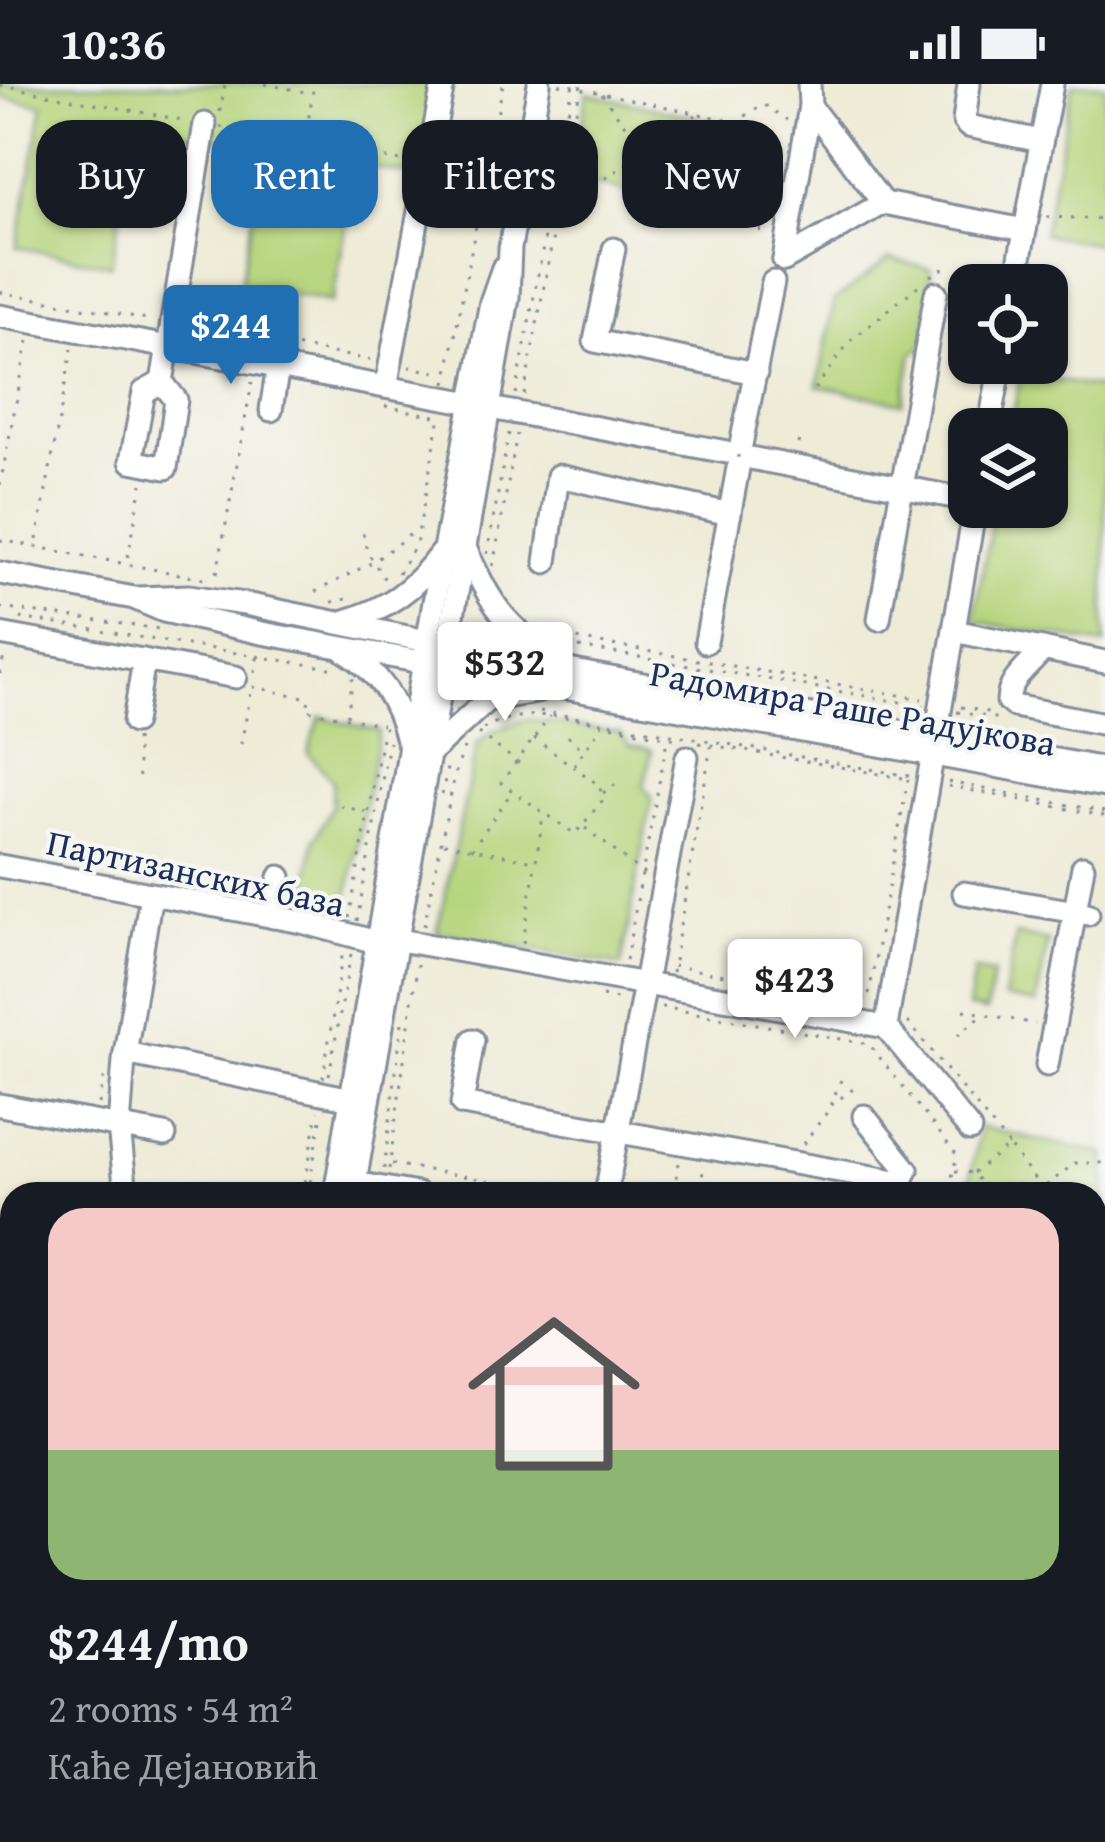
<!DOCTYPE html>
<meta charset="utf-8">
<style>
:root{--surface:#171b24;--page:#20242c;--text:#f1f3f6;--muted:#9ea1a6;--line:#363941;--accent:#1f6fb2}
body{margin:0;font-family:"Gentium Book Plus",serif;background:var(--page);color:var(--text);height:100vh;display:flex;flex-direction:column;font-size:45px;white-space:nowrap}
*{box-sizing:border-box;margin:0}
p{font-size:39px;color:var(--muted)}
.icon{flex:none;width:66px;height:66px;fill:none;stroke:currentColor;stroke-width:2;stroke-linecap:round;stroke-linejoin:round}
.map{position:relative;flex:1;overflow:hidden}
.details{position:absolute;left:0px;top:1098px;width:1107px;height:660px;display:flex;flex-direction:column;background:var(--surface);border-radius:36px 36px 0 0;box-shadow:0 3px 9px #0004}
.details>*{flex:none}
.top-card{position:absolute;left:36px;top:36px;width:1035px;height:108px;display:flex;gap:24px}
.controls{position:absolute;left:948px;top:180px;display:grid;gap:24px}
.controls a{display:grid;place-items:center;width:120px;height:120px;border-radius:24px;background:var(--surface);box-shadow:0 3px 9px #0004;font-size:60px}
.price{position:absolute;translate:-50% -102px;padding:0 27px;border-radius:12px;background:#fff;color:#222;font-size:39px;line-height:78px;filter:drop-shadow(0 3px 6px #0008)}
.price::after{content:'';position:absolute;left:50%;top:72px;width:36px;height:27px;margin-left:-18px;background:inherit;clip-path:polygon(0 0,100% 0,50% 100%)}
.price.current{background:var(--accent);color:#fff}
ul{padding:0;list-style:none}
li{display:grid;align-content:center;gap:24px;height:636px;padding:0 48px}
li+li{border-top:3px solid var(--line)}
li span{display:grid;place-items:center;height:372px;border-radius:36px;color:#555}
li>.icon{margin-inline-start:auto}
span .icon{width:216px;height:216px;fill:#fffc;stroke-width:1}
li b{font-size:51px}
.chip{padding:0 42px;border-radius:36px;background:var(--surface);box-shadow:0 3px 9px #0004;font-size:42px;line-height:108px}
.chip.current{background:var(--accent);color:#fff}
.status{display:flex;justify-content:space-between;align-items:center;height:84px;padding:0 60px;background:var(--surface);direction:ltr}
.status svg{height:33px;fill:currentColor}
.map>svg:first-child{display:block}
.green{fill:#b6d47b;stroke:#68826c;stroke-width:3}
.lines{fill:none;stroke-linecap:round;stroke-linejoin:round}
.minor-casing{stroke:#848d9a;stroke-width:27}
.path{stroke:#848d9a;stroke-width:3;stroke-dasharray:3 9;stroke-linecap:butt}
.minor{stroke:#fff;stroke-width:21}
.labels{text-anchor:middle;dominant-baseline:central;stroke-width:9;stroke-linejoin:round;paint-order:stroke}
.street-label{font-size:36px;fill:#1b2f5e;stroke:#f6f6f2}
</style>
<div class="status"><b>10:36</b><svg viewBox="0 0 49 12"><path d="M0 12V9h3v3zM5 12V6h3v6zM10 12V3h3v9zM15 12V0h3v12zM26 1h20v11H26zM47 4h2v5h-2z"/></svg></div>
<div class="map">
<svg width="1105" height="1758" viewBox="0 0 1105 1758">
<rect width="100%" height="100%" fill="#f6f6f2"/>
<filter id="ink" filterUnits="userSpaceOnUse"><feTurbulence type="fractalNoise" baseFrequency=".00833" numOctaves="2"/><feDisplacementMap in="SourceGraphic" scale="24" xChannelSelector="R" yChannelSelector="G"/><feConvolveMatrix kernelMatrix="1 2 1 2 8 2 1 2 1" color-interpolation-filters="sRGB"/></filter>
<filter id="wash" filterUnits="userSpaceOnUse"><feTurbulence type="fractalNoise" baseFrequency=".004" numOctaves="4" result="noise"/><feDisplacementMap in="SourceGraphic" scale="48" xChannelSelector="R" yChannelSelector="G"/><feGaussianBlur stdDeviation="2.7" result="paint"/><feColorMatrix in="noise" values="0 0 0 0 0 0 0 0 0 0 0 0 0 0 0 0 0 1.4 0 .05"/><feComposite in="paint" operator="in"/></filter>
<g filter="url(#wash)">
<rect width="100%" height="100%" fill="#eeebd7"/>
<g class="green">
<path d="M 0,0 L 436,0 L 419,92 L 358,81 L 332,218 L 240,201 L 265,64 L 138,40 L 111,181 L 17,163 L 43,21 L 0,13 Z"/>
<path d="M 1073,0 L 1105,0 L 1105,161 L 1043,150 Z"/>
<path d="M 587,9 L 724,39 C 733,80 744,92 785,101 L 778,143 L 573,95 Z"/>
<path d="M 889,175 L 931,185 L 924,261 L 913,269 L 903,319 L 818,302 L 834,217 Z"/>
<path d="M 1021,290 L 1105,305 L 1105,561 L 973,537 L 995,423 L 1047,423 L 1047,345 L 1010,345 Z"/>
<path d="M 320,633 L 379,647 L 345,827 L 305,815 L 314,756 L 332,722 L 333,697 L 308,669 Z"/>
<path d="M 527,635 L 621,649 L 629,661 L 652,666 L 644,702 L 652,713 L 621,882 L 437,848 L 477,660 L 492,648 Z"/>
<path d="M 1016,851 L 1048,857 L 1036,920 L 1004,914 Z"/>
<path d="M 974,887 L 993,890 L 986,928 L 968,924 Z"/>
<path d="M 980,1043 L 1105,1070 L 1105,1216 L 1095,1216 L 1095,1110 L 967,1110 Z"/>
<path d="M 1095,1253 L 1105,1255 L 1105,1463 L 1095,1461 Z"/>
</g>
</g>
<g filter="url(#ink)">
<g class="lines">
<defs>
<g id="minor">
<path d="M 809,0 L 810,22 L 883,119"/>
<path d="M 969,0 L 964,37 L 968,42 L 1041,57"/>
<path d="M 614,165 L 595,257 L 756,289"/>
<path d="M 784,176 L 883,119 L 1025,146"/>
<path d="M 784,176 L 810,22"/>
<path d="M 1015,201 L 1052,0"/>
<path d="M 0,232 L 472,319"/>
<path d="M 162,298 L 176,316 L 166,384 L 131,377 L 144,308 L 162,298 L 205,40"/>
<path d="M 386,303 L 443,0"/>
<path d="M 490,324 L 727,368"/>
<path d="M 271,326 L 278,283"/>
<path d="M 989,345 L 1001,279"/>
<path d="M 741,361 L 773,198"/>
<path d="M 750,374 L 969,416"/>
<path d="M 466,466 C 493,524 504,541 558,577"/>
<path d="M 546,478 L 558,392 L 730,430"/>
<path d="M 0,489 L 134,514 L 164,527 L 262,549 L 1105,702"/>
<path d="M 138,514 L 189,512 L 245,520 L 589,590 L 1105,685"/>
<path d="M 879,535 L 936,209"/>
<path d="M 342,538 C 387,525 414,506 441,469"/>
<path d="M 954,547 L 1105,578"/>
<path d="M 0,550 L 236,593"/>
<path d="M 706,558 L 738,384"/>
<path d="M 1043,565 C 1030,583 1009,594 1008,617 L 1014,622 L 1105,640"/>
<path d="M 345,567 C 380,589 397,616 407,656"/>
<path d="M 134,638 L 144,576"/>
<path d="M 432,667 L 487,616 L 536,608"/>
<path d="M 0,782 L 302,838 L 380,859"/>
<path d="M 964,809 L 1088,830"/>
<path d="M 273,833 L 280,793"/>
<path d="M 399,856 L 886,943 L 975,423"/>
<path d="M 886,943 L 970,1046"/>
<path d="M 473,956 L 462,1020 L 901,1098 L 907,1086 L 864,1032"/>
<path d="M 125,969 L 352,1015"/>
<path d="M 1047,981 L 1083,783"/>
<path d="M 0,1021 L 165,1051"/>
<path d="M 355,1099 L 418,1110"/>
<path d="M 126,1110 L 119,1043 L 124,976 L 151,810"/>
<path d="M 335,1110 L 434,518 L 491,218 L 503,184"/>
<path d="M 353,1110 L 508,214 L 510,164 L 539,0"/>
<path d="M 606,1110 L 687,673"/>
<path d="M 1095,1229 L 1105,1231"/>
<path d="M 0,1342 L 12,1341"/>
<path d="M 296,1746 L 316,1758"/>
<path d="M 685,1746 L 691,1758"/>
<path d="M 200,1758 L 204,1746"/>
<path d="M 224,1758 L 228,1746"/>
<path d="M 509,1758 L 516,1746"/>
<path d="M 532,1758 L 533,1757"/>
<path d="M 850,1758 L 859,1746"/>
<path d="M 920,1758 L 928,1746"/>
<path d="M 1007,1758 L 1015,1746"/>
</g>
</defs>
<use href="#minor" class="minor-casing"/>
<g class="path">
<path d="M 265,0 L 310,9"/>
<path d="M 559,0 L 737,38 L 763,20 L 787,36"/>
<path d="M 0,1 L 187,37"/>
<path d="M 602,10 L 644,67 L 681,108 L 732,121 L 757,146 L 768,147"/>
<path d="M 220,28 L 225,0"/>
<path d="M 220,43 L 411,79"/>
<path d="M 305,57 L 314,0"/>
<path d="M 563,108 L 582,111 L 696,31"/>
<path d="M 1047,133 L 1105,135"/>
<path d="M 931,192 L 949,181"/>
<path d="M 0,208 L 152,236"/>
<path d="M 191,243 L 370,276"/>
<path d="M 409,283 L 442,289"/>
<path d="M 446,299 L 503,0"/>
<path d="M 815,305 L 850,257 L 919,201"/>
<path d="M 516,310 L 573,0"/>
<path d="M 524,311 L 581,0"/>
<path d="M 385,322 L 435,332"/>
<path d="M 798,360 L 799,355"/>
<path d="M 0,401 L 28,257"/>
<path d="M 363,449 L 367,467 L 385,496"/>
<path d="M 0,456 L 205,495"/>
<path d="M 37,456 L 72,265"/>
<path d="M 487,470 L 510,343"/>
<path d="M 128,473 L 142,400"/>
<path d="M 493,482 L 517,350"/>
<path d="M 217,489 L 252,298"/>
<path d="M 398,489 L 416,461 L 440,332"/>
<path d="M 315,508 L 373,478 L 412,449"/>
<path d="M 332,518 L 352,514"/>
<path d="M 0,524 L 160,545"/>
<path d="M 20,534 L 336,585"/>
<path d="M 478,550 L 481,534"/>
<path d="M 554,551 L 922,615"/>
<path d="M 567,561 L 924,622"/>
<path d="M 255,588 L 258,569"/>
<path d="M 0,590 L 5,568"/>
<path d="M 253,603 L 309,614 L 307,626 L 382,641"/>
<path d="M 961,623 L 993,629"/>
<path d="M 540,627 L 909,692"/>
<path d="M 957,628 L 1001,635"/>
<path d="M 347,632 L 353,594"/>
<path d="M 483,645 C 535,613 621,647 678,655"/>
<path d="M 478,649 L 520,680"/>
<path d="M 568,652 L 584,667"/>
<path d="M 535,653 L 550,632"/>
<path d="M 136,654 L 139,695"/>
<path d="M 534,654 L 600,702 L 602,717 L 575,750 L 501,699 Z"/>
<path d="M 699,659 L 909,695"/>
<path d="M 241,660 L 252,603"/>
<path d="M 574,681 L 602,641"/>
<path d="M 948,698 L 1105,728"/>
<path d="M 948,702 L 1105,732"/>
<path d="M 603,709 L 621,697"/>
<path d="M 442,711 L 448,679"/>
<path d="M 340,722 L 367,728"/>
<path d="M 585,744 L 644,790"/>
<path d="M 444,759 L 534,777"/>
<path d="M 472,765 L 511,709"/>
<path d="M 349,834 L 384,643"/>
<path d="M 357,837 L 389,658"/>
<path d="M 424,842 L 455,690 L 464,664"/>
<path d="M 523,859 L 543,732"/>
<path d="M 626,876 L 667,656"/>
<path d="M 673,882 L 868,916 L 908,695"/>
<path d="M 672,889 L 711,662"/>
<path d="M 602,912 L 622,916"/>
<path d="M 661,923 L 869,960 L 957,1071 L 948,1110"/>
<path d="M 964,926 L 1035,940"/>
<path d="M 908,938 L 1009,1062"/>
<path d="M 958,951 L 982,931"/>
<path d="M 329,991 L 351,870"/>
<path d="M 323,994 L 343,867"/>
<path d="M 99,1020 L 104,994"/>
<path d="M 831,1021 L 856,1003"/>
<path d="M 803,1060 L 828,1027 L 841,996"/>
<path d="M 679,1079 L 675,1100 L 728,1110"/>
<path d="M 392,1080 L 568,1110"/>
<path d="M 384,1085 L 402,939"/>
<path d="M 389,1085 L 418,875"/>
<path d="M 955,1087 L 973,1089 L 989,1110"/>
<path d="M 973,1089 L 1009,1062 L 1042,1105"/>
<path d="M 700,1103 L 704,1083"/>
<path d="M 303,1110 L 318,1027"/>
<path d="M 308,1110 L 322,1030"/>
<path d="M 1046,1110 L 1042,1105 L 1075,1079 L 1105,1079"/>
<path d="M 1095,1199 L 1105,1147"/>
<path d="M 170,1758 L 174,1746"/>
<path d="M 179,1758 L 182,1746"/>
<path d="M 249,1758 L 254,1746"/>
</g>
<use href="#minor" class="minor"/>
</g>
</g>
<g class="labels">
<g class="street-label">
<text transform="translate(853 623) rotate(10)">Радомира Раше Радујкова</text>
<text transform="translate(196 788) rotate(12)">Партизанских база</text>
</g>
</g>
</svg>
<div class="controls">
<a><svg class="icon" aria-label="locate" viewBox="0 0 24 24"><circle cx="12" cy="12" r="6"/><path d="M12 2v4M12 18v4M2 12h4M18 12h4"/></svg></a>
<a><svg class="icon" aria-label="layers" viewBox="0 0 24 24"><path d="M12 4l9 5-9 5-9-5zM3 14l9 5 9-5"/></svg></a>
</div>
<b class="price current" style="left:231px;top:303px">$244</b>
<b class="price" style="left:505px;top:640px">$532</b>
<b class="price" style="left:795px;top:957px">$423</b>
<div class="top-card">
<a class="chip">Buy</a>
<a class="chip current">Rent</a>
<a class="chip">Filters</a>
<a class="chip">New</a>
</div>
<section class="details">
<ul>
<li><span style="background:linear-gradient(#f6c9c9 65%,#8fb573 0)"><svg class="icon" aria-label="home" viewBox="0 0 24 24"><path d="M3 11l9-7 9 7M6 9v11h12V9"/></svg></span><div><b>$244/mo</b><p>2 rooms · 54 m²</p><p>Каће Дејановић</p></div></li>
</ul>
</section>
</div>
